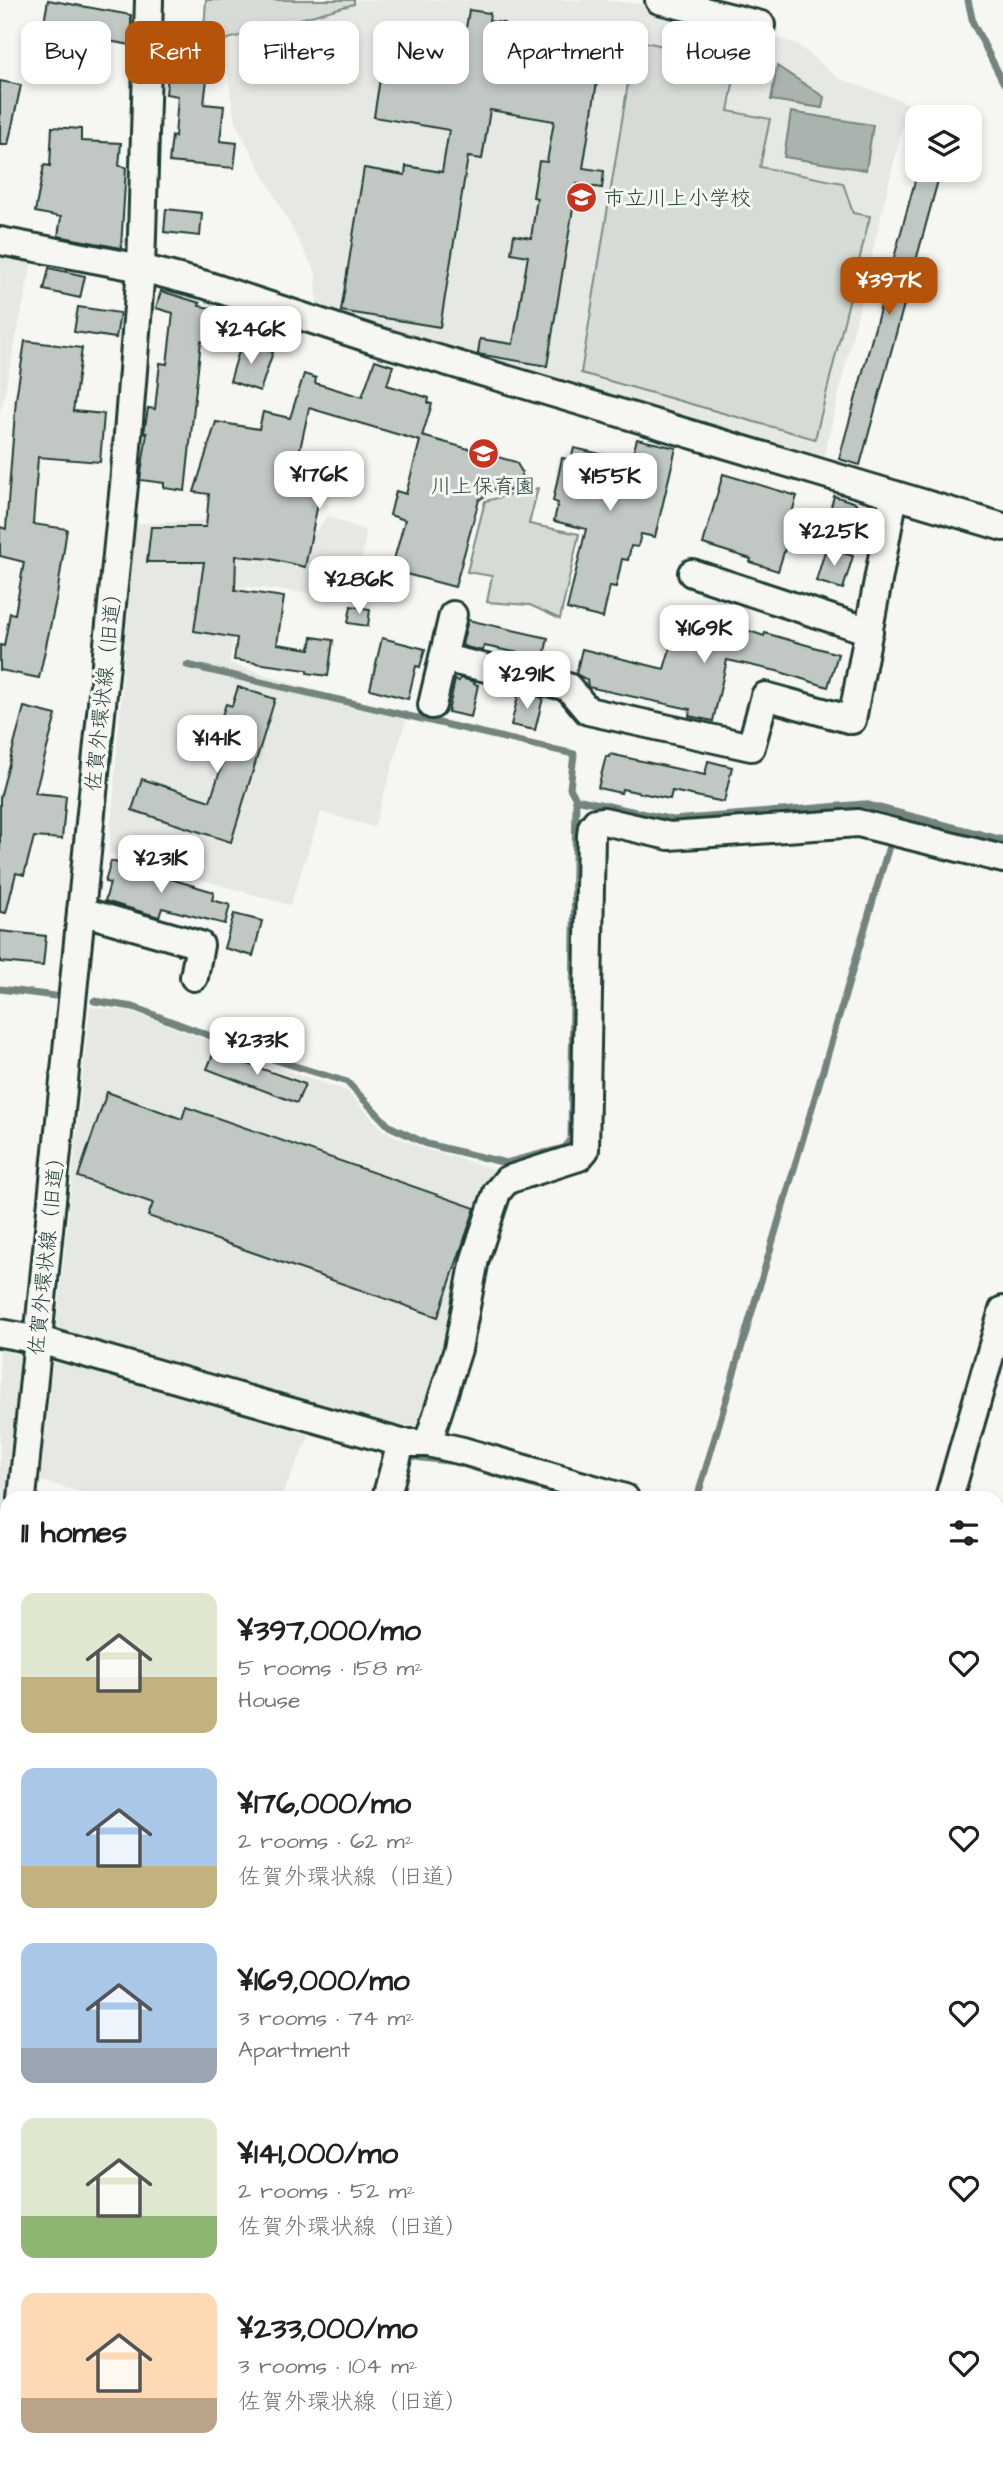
<!DOCTYPE html>
<meta charset="utf-8">
<style>
:root{--surface:#fff;--page:#f6f6f6;--text:#202124;--muted:#757577;--accent:#b45309}
body{margin:0;font-family:"Architects Daughter","Klee One",sans-serif;background:var(--page);color:var(--text);height:100vh;display:flex;flex-direction:column;font-size:26px;white-space:nowrap}
*{box-sizing:border-box;margin:0}
p{font-size:23px;color:var(--muted)}
.icon{flex:none;width:38px;height:38px;fill:none;stroke:currentColor;stroke-width:2;stroke-linecap:round;stroke-linejoin:round}
.map{position:relative;flex:1;overflow:hidden}
.sheet{position:absolute;left:0px;top:1491px;width:1004px;height:975px;display:flex;flex-direction:column;background:var(--surface);border-radius:21px 21px 0 0;box-shadow:0 4px 10px #0003}
.sheet>*{flex:none}
.banner{position:absolute;left:21px;top:21px;width:962px;height:63px;display:flex;gap:14px}
.buttons{position:absolute;left:905px;top:105px;display:grid;gap:14px}
.buttons a{display:grid;place-items:center;width:77px;height:77px;border-radius:14px;background:var(--surface);box-shadow:0 4px 10px #0003;font-size:35px}
.price{position:absolute;translate:-50% -60px;padding:0 16px;border-radius:14px;background:#fff;color:#222;font-size:23px;line-height:46px;filter:drop-shadow(0 2px 4px #0008)}
.price::after{content:'';position:absolute;left:50%;top:42px;width:21px;height:16px;margin-left:-10px;background:inherit;clip-path:polygon(0 0,100% 0,50% 100%)}
.price.on{background:var(--accent);color:#fff}
ul{padding:0;list-style:none}
li{display:flex;align-items:center;gap:21px;height:175px;padding:0 21px}
li span{display:grid;place-items:center;flex:none;width:196px;height:140px;border-radius:14px;color:#555}
li>.icon{margin-inline-start:auto}
span .icon{width:84px;height:84px;fill:#fffc;stroke-width:1}
li b{font-size:30px}
h2{display:flex;justify-content:space-between;align-items:center;height:84px;padding:0 21px;font-size:30px}
.pill{padding:0 24px;border-radius:14px;background:var(--surface);box-shadow:0 4px 10px #0003;font-size:24px;line-height:63px}
.pill.on{background:var(--accent);color:#fff}
.map>svg:first-child{display:block}
.built{fill:#e6e8e4}
.green{fill:#d6dbd6;stroke:#7a8c85;stroke-width:2}
.water{fill:#aab3ae;stroke:#72847d;stroke-width:2}
.lines{fill:none;stroke-linecap:round;stroke-linejoin:round}
.stream{stroke:#72847d;stroke-width:7}
.building{fill:#c1c8c3;stroke:#1f3d34;stroke-width:2}
.minor-casing{stroke:#1f3d34;stroke-width:32}
.minor{stroke:#f6f6f2;stroke-width:26}
.labels{text-anchor:middle;dominant-baseline:central;stroke-width:6;stroke-linejoin:round;paint-order:stroke}
.poi-label{font-size:21px;fill:#1f3d34;stroke:#f6f6f2;text-anchor:start}
.street-label{font-size:21px;fill:#1f3d34;stroke:#f6f6f2}
</style>
<div class="map">
<svg width="1003" height="2465" viewBox="0 0 1003 2465">
<rect width="100%" height="100%" fill="#f6f6f2"/>
<filter id="ink" filterUnits="userSpaceOnUse"><feTurbulence type="fractalNoise" baseFrequency=".0143" numOctaves="2"/><feDisplacementMap in="SourceGraphic" scale="14" xChannelSelector="R" yChannelSelector="G"/><feConvolveMatrix kernelMatrix="1 2 1 2 8 2 1 2 1" color-interpolation-filters="sRGB"/></filter>
<g filter="url(#ink)">
<g class="built">
<path d="M 206,0 L 602,0 L 658,6 L 797,44 L 838,78 L 908,103 L 823,460 L 317,308 L 316,273 L 235,122 L 227,69 L 163,61 L 163,42 L 203,46 Z"/>
<path d="M 0,255 L 32,262 L 0,414 Z"/>
<path d="M 328,516 L 366,531 L 356,598 L 242,586 L 229,663 L 406,720 L 374,827 L 321,812 L 290,905 L 109,853 L 135,524 L 235,519 L 317,530 Z"/>
<path d="M 90,1007 L 131,1011 L 284,1070 L 347,1091 L 384,1131 L 424,1149 L 495,1169 L 468,1260 L 449,1346 L 422,1432 L 407,1438 L 56,1332 Z"/>
<path d="M 0,1347 L 23,1352 L 0,1565 Z"/>
<path d="M 53,1361 L 310,1435 L 280,1498 L 106,1498 L 40,1481 Z"/>
</g>
<g class="green">
<path d="M 206,0 L 354,0 L 354,4 L 203,46 Z"/>
<path d="M 635,40 L 717,57 L 716,70 L 735,73 L 728,111 L 770,119 L 760,167 L 843,183 L 853,213 L 870,216 L 815,439 L 581,373 Z"/>
<path d="M 538,488 L 529,524 L 579,534 L 560,619 L 530,605 L 487,602 L 492,576 L 467,572 L 485,501 Z"/>
</g>
<g class="water">
<path d="M 777,66 L 824,97 L 822,108 L 771,100 Z"/>
<path d="M 791,112 L 873,125 L 866,170 L 784,157 Z"/>
</g>
<g class="lines">
<g class="stream">
<path d="M 968,0 L 973,23 L 1003,82"/>
<path d="M 187,665 L 574,754 L 570,788 L 576,799"/>
<path d="M 0,989 L 55,996"/>
<path d="M 94,1001 L 133,1007 L 272,1059 L 347,1082 L 389,1126 L 427,1144 L 506,1163 L 564,1148 L 571,1140 L 576,799 L 673,820 L 864,804 L 1003,840"/>
<path d="M 415,1457 L 455,1462 L 576,1498"/>
<path d="M 698,1495 L 889,846"/>
<path d="M 998,1629 L 1003,1630"/>
<path d="M 998,1996 L 1003,1997"/>
<path d="M 0,2225 L 7,2227"/>
<path d="M 998,2297 L 1003,2299"/>
<path d="M 145,2459 L 168,2465"/>
</g>
</g>
<g class="building">
<path d="M 48,0 L 131,15 L 131,45 L 64,33 L 63,38 L 42,34 Z"/>
<path d="M 469,10 L 490,13 L 489,21 L 504,23 L 498,60 L 562,71 L 568,37 L 585,40 L 584,47 L 602,51 L 583,168 L 604,171 L 602,188 L 577,184 L 547,366 L 478,354 L 480,339 L 513,344 L 528,256 L 511,253 L 514,235 L 531,238 L 537,198 L 533,197 L 539,161 L 547,162 L 554,121 L 490,110 L 482,159 L 468,157 L 440,327 L 341,311 L 364,168 L 405,175 L 406,166 L 442,172 L 449,130 L 374,117 L 385,46 L 461,59 Z"/>
<path d="M 679,21 L 724,32 L 719,51 L 674,38 Z"/>
<path d="M 175,68 L 208,71 L 204,104 L 224,106 L 220,141 L 237,143 L 234,168 L 169,162 L 172,136 L 175,137 L 178,96 L 166,94 L 168,76 L 174,77 Z"/>
<path d="M 0,81 L 21,85 L 8,145 L 0,145 Z"/>
<path d="M 52,127 L 81,129 L 81,141 L 121,143 L 119,166 L 126,167 L 121,248 L 58,236 L 61,217 L 35,212 L 44,165 L 50,166 Z"/>
<path d="M 918,170 L 940,173 L 860,465 L 839,459 Z"/>
<path d="M 166,209 L 202,213 L 200,236 L 164,232 Z"/>
<path d="M 49,268 L 85,276 L 80,298 L 44,290 Z"/>
<path d="M 161,291 L 200,303 L 199,306 L 231,311 L 226,345 L 201,341 L 185,491 L 164,488 L 164,483 L 140,480 L 147,433 L 144,433 L 148,408 L 155,409 L 160,363 L 167,364 L 173,313 L 156,308 Z"/>
<path d="M 78,307 L 120,313 L 116,338 L 74,332 Z"/>
<path d="M 25,341 L 82,348 L 73,411 L 104,414 L 100,462 L 38,457 L 33,524 L 67,529 L 57,595 L 39,678 L 0,670 L 0,645 L 4,646 L 10,613 L 15,614 L 24,562 L 0,556 L 0,527 L 6,529 L 16,399 Z"/>
<path d="M 242,341 L 273,352 L 260,391 L 230,381 Z"/>
<path d="M 375,360 L 393,366 L 387,385 L 429,398 L 428,403 L 432,404 L 422,436 L 516,462 L 522,472 L 519,484 L 509,491 L 497,488 L 479,500 L 455,587 L 391,570 L 405,520 L 390,515 L 396,491 L 406,494 L 420,441 L 309,408 L 294,477 L 322,484 L 305,567 L 271,559 L 236,556 L 235,590 L 284,597 L 277,644 L 310,649 L 312,637 L 333,640 L 328,676 L 307,673 L 307,670 L 234,660 L 237,638 L 194,631 L 204,562 L 147,562 L 151,527 L 206,527 L 209,494 L 194,492 L 216,422 L 259,429 L 263,412 L 290,418 L 304,374 L 316,378 L 315,383 L 362,397 Z"/>
<path d="M 637,439 L 676,448 L 655,537 L 641,534 L 638,547 L 631,546 L 628,560 L 622,559 L 616,587 L 610,586 L 603,618 L 567,609 L 586,529 L 554,521 L 558,503 L 553,501 L 562,458 L 571,460 L 574,448 L 631,461 Z"/>
<path d="M 723,474 L 797,496 L 785,535 L 789,536 L 778,571 L 750,562 L 751,559 L 703,544 Z"/>
<path d="M 834,496 L 856,503 L 848,528 L 827,521 Z"/>
<path d="M 826,548 L 853,556 L 843,589 L 816,581 Z"/>
<path d="M 351,606 L 370,609 L 368,626 L 348,623 Z"/>
<path d="M 682,608 L 764,636 L 765,633 L 838,654 L 828,687 L 777,671 L 727,660 L 713,721 L 689,716 L 690,709 L 588,687 L 587,680 L 576,674 L 582,649 L 664,669 Z"/>
<path d="M 468,620 L 548,638 L 542,665 L 517,659 L 519,653 L 484,646 L 483,651 L 466,647 L 462,645 Z"/>
<path d="M 382,638 L 425,649 L 420,667 L 416,666 L 408,699 L 370,689 Z"/>
<path d="M 460,678 L 475,682 L 474,684 L 478,685 L 471,717 L 448,712 L 455,680 L 459,681 Z"/>
<path d="M 238,687 L 275,699 L 231,842 L 132,810 L 142,779 L 210,801 L 232,735 L 224,732 L 226,726 L 219,724 L 226,704 L 232,706 Z"/>
<path d="M 519,692 L 543,698 L 535,730 L 511,725 Z"/>
<path d="M 24,707 L 56,715 L 35,793 L 66,796 L 62,839 L 34,837 L 24,875 L 16,873 L 6,913 L 0,912 L 0,798 Z"/>
<path d="M 610,754 L 705,775 L 708,761 L 732,767 L 724,802 L 672,791 L 670,799 L 622,789 L 621,793 L 598,788 L 606,756 L 609,757 Z"/>
<path d="M 111,861 L 214,892 L 212,900 L 230,905 L 225,924 L 162,908 L 159,917 L 105,901 L 110,883 L 105,882 Z"/>
<path d="M 234,914 L 262,921 L 253,956 L 224,948 Z"/>
<path d="M 0,931 L 46,936 L 43,966 L 0,962 Z"/>
<path d="M 214,1052 L 305,1084 L 297,1103 L 207,1069 Z"/>
<path d="M 107,1092 L 182,1119 L 186,1107 L 475,1208 L 438,1317 L 148,1216 L 153,1203 L 78,1177 Z"/>
</g>
<g class="lines">
<defs>
<g id="minor">
<path d="M 659,0 L 761,25"/>
<path d="M 0,241 L 141,268 L 206,285 L 371,339 L 1003,527"/>
<path d="M 692,573 L 869,631"/>
<path d="M 443,658 L 568,687 L 588,711 L 751,747 L 765,696 L 852,720 L 894,495"/>
<path d="M 432,705 L 453,615"/>
<path d="M 81,911 L 200,945 L 194,977"/>
<path d="M 0,1333 L 39,1340 L 401,1443 L 428,1443 L 463,1451 L 625,1498"/>
<path d="M 428,1443 L 458,1349 L 475,1259 L 497,1192 L 507,1180 L 579,1157 L 585,1150 L 591,835 L 592,827 L 596,822 L 604,821 L 669,836 L 858,823 L 1003,859"/>
<path d="M 22,1498 L 124,485 L 141,268 L 149,0"/>
<path d="M 386,1498 L 401,1443"/>
<path d="M 949,1498 L 1003,1310"/>
<path d="M 998,1606 L 1003,1608"/>
<path d="M 0,1718 L 7,1649"/>
<path d="M 0,1817 L 7,1819"/>
<path d="M 0,2018 L 7,2019"/>
<path d="M 998,2028 L 1003,2029"/>
<path d="M 128,2465 L 129,2459"/>
<path d="M 348,2465 L 349,2459"/>
<path d="M 702,2465 L 703,2459"/>
</g>
</defs>
<use href="#minor" class="minor-casing"/>
<use href="#minor" class="minor"/>
</g>
</g>
<defs>
<symbol id="school-disc" viewBox="-11 -11 22 22"><circle r="9.5" fill="#c8321e" stroke="#f6f6f2"/><path d="M0-5L7-2L0 1L-7-2ZM-4 1L0 2.5L4 1V4Q0 6-4 4Z" fill="#fff"/></symbol>
</defs>
<g fill-rule="evenodd">
<use href="#school-disc" x="564" y="180" width="35" height="35"/>
<use href="#school-disc" x="466" y="436" width="35" height="35"/>
</g>
<g class="labels">
<g class="poi-label">
<text x="604" y="198">市立川上小学校</text>
<text x="483" y="486" text-anchor="middle">川上保育園</text>
</g>
<g class="street-label">
<text transform="translate(104 687) rotate(-84)">佐賀外環状線（旧道）</text>
<text transform="translate(47 1251) rotate(-84)">佐賀外環状線（旧道）</text>
</g>
</g>
</svg>
<div class="buttons">
<a><svg class="icon" aria-label="layers" viewBox="0 0 24 24"><path d="M12 4l9 5-9 5-9-5zM3 14l9 5 9-5"/></svg></a>
</div>
<b class="price on" style="left:889px;top:317px">¥397K</b>
<b class="price" style="left:251px;top:366px">¥246K</b>
<b class="price" style="left:319px;top:511px">¥176K</b>
<b class="price" style="left:610px;top:513px">¥155K</b>
<b class="price" style="left:834px;top:568px">¥225K</b>
<b class="price" style="left:359px;top:616px">¥286K</b>
<b class="price" style="left:704px;top:665px">¥169K</b>
<b class="price" style="left:527px;top:711px">¥291K</b>
<b class="price" style="left:217px;top:775px">¥141K</b>
<b class="price" style="left:161px;top:895px">¥231K</b>
<b class="price" style="left:257px;top:1077px">¥233K</b>
<div class="banner">
<a class="pill">Buy</a>
<a class="pill on">Rent</a>
<a class="pill">Filters</a>
<a class="pill">New</a>
<a class="pill">Apartment</a>
<a class="pill">House</a>
</div>
<section class="sheet">
<h2>11 homes<svg class="icon" aria-label="filters" viewBox="0 0 24 24"><path d="M4 7h16M4 17h16"/><circle cx="9" cy="7" r="2"/><circle cx="15" cy="17" r="2"/></svg></h2>
<ul>
<li><span style="background:linear-gradient(#dfe7d0 60%,#c2b280 0)"><svg class="icon" aria-label="home" viewBox="0 0 24 24"><path d="M3 11l9-7 9 7M6 9v11h12V9"/></svg></span><div><b>¥397,000/mo</b><p>5 rooms · 158 m²</p><p>House</p></div><svg class="icon" aria-label="heart" viewBox="0 0 24 24"><path d="M12 20l-8-8c-3-5 5-10 8-4 3-6 11-1 8 4z"/></svg></li>
<li><span style="background:linear-gradient(#a9c7e8 70%,#c2b280 0)"><svg class="icon" aria-label="home" viewBox="0 0 24 24"><path d="M3 11l9-7 9 7M6 9v11h12V9"/></svg></span><div><b>¥176,000/mo</b><p>2 rooms · 62 m²</p><p>佐賀外環状線（旧道）</p></div><svg class="icon" aria-label="heart" viewBox="0 0 24 24"><path d="M12 20l-8-8c-3-5 5-10 8-4 3-6 11-1 8 4z"/></svg></li>
<li><span style="background:linear-gradient(#a9c7e8 75%,#9aa5b1 0)"><svg class="icon" aria-label="home" viewBox="0 0 24 24"><path d="M3 11l9-7 9 7M6 9v11h12V9"/></svg></span><div><b>¥169,000/mo</b><p>3 rooms · 74 m²</p><p>Apartment</p></div><svg class="icon" aria-label="heart" viewBox="0 0 24 24"><path d="M12 20l-8-8c-3-5 5-10 8-4 3-6 11-1 8 4z"/></svg></li>
<li><span style="background:linear-gradient(#dfe7d0 70%,#8fb573 0)"><svg class="icon" aria-label="home" viewBox="0 0 24 24"><path d="M3 11l9-7 9 7M6 9v11h12V9"/></svg></span><div><b>¥141,000/mo</b><p>2 rooms · 52 m²</p><p>佐賀外環状線（旧道）</p></div><svg class="icon" aria-label="heart" viewBox="0 0 24 24"><path d="M12 20l-8-8c-3-5 5-10 8-4 3-6 11-1 8 4z"/></svg></li>
<li><span style="background:linear-gradient(#ffd9b3 75%,#b9a48a 0)"><svg class="icon" aria-label="home" viewBox="0 0 24 24"><path d="M3 11l9-7 9 7M6 9v11h12V9"/></svg></span><div><b>¥233,000/mo</b><p>3 rooms · 104 m²</p><p>佐賀外環状線（旧道）</p></div><svg class="icon" aria-label="heart" viewBox="0 0 24 24"><path d="M12 20l-8-8c-3-5 5-10 8-4 3-6 11-1 8 4z"/></svg></li>
</ul>
</section>
</div>
